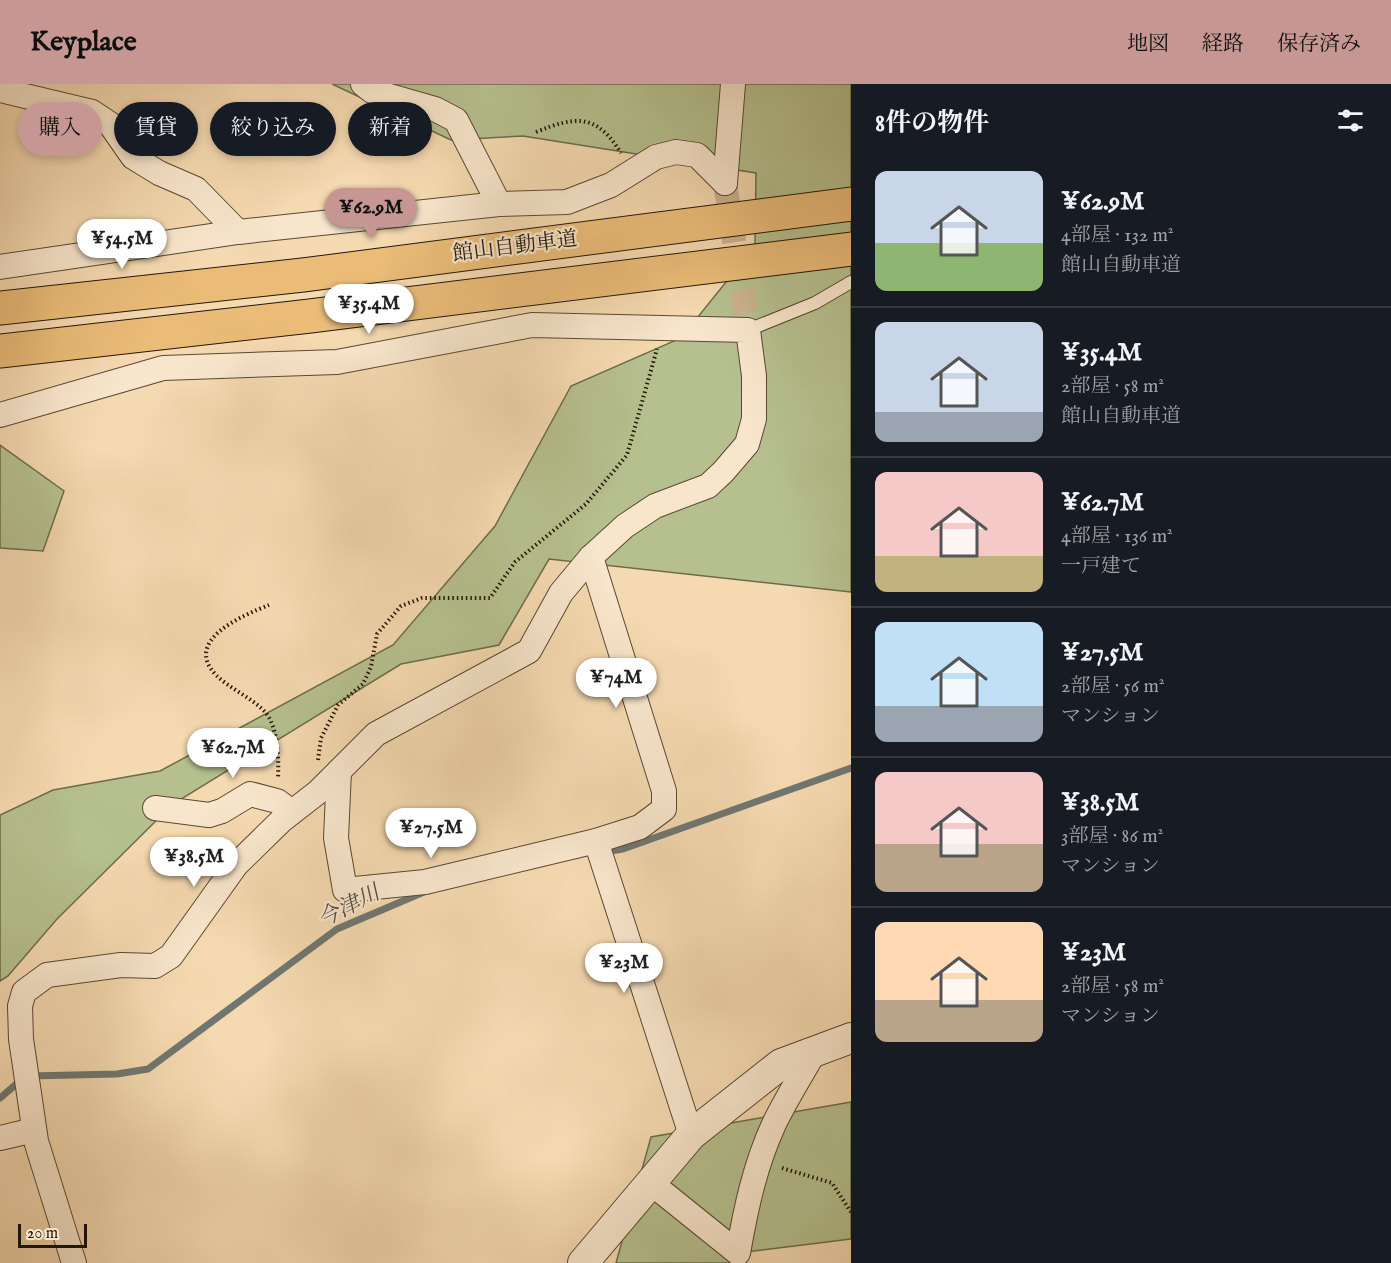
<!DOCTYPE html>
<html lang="ja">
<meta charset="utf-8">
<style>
:root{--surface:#171b24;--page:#242831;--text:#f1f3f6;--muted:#9ea1a6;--line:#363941;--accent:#c59692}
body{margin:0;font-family:"IM FELL English","Noto Serif JP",serif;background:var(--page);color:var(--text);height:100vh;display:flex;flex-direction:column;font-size:22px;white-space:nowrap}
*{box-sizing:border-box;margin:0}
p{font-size:20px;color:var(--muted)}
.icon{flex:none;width:33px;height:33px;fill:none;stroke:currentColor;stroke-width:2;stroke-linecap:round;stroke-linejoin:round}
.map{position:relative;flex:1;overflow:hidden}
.drawer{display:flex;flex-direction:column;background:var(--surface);width:540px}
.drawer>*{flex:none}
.guide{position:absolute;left:18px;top:18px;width:570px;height:54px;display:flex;gap:12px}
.scale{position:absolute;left:18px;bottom:15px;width:69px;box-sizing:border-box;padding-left:6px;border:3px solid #231709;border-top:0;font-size:16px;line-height:21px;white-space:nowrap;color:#231709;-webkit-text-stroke:4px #f8e6cc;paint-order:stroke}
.price{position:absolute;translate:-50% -51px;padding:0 14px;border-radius:21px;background:#fff;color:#222;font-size:20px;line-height:39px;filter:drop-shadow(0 2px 3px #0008)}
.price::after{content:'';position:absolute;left:50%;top:36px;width:18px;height:14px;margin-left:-9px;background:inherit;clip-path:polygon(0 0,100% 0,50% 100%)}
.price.current{background:var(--accent);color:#111}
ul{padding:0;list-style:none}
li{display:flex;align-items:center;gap:18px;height:150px;padding:0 24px}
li+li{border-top:2px solid var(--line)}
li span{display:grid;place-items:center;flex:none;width:168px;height:120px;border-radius:12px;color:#555}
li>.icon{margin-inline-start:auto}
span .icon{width:72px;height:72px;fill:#fffc;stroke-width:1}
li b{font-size:26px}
h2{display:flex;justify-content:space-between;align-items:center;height:72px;padding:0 24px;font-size:26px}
.tag{padding:0 21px;border-radius:27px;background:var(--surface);box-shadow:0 3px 9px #0003;font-size:21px;line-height:54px}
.tag.current{background:var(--accent);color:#111}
header{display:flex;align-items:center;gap:36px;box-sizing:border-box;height:84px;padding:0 30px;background:var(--accent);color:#111}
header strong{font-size:28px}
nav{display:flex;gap:33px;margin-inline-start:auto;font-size:21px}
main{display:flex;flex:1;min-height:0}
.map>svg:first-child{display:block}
.green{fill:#b6c08f;stroke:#6c6c4c;stroke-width:1.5}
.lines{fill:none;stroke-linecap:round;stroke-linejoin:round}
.stream{stroke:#707772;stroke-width:7}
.minor-tunnel{stroke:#cbb28f;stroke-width:24;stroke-dasharray:24 12;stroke-linecap:butt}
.service-casing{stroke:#584833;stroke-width:14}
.minor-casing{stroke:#584833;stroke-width:26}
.tertiary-casing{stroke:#584833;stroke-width:32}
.motorway-casing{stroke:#231709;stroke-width:35}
.path{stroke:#231709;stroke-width:4;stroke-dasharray:1.5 3;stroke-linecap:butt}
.service{stroke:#f8e6cc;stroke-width:12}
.minor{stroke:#f8e6cc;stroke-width:24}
.tertiary{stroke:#f8e6cc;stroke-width:30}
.motorway{stroke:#eabc78;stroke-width:33}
.labels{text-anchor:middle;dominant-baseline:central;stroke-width:4.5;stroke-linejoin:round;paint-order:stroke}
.street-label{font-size:21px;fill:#231709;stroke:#f8e6cc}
.water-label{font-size:22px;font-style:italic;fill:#504f46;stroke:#f8e6cc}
</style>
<header>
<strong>Keyplace</strong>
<nav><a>地図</a><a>経路</a><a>保存済み</a></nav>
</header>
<main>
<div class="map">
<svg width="851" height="1179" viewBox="0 0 851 1179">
<rect width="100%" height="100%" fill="#f5d9b0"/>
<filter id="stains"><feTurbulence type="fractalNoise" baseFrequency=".00333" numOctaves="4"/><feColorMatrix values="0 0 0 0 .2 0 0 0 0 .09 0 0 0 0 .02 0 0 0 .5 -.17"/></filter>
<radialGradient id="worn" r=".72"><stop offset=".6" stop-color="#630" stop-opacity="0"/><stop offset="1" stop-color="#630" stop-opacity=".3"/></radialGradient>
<g class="green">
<path d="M 332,0 L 851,0 L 851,508 L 549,475 L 499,561 L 401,580 L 173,720 L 57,835 L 8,892 L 0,897 L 0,731 L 53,706 L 160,687 L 393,561 L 495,442 L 571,302 L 681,254 L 755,162 L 756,89 L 523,52 L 451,56 Z"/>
<path d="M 0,361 L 64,407 L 43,467 L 0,464 Z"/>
<path d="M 851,1018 L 851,1155 L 738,1169 L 732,1179 L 616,1179 L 651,1053 Z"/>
</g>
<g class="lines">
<g class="stream">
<path d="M 604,768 L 623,765 L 851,684"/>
<path d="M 30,992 L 117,990 L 148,985 L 337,845 L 424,808"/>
<path d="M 0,1014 L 21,996"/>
</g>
<path class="minor-tunnel" d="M 725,99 L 748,246"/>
<defs>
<path id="service" d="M 748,246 L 815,219 L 851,198"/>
<g id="minor">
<path d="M 363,0 L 372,7 L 435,25 L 456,36 L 499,120"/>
<path d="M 0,6 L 92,28 L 110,40 L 133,73 L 159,89 L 196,105 L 238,148"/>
<path d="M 725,99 L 733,0"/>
<path d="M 0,183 L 238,148 L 499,120 L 567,118 L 611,101 L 656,73 L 676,68 L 697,71 L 725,99"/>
<path d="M 0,331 L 163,284 L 337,278 L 532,241 L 748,246 L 754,292 L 754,335 L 747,360 L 723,388 L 708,402 L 655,422 L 625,442 L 591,473 L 561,509 L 529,567 L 376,650 L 318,708 L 282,736 L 236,781 L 171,872 L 155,882 L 121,881 L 47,891 L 24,908 L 20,922 L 21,955 L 36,1057 L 74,1179"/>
<path d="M 339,687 L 336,754 L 345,806 L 425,798 L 596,757 L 640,743 L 664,725 L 664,707 L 591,473"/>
<path d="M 155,724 L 209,731 L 222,727 L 250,710 L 277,717 L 292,728"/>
<path d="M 596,757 L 691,1051"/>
<path d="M 0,1054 L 34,1046"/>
<path d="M 651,1099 L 738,1169 C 746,1124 755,1081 774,1040 C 786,1015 801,992 814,968"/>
</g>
<path id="tertiary" d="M 583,1179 L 691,1051 L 781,980 L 851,954"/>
<g id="motorway">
<path d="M 0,224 L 303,191 L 851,120"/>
<path d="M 0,267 L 310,232 L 851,165"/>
</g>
</defs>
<use href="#service" class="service-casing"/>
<use href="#minor" class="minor-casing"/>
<use href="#tertiary" class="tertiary-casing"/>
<use href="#motorway" class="motorway-casing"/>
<g class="path">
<path d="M 536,48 C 576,32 596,29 621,69"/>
<path d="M 269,521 C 244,531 182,556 216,591 C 230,605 251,613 265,628 C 278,642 279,676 278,695"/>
<path d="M 318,676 L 321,654 L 338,621 L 363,600 L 371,583 L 377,550 L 401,522 L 422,514 L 490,514 L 515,478 L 586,420 L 627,371 L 657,265"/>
<path d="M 782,1084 L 832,1099 L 851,1128"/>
</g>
<use href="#service" class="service"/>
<use href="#minor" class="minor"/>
<use href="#tertiary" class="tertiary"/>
<use href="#motorway" class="motorway"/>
</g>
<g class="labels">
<g class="street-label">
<text transform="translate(515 163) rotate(-7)">館山自動車道</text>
</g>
<g class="water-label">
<text transform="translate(349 823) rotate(-27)">今津川</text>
</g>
</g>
<rect width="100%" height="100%" filter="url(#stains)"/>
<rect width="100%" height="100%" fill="url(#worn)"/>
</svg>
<div class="scale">20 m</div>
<b class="price current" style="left:371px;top:155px">¥62.9M</b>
<b class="price" style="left:122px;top:186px">¥54.5M</b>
<b class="price" style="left:369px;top:251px">¥35.4M</b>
<b class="price" style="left:616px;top:625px">¥74M</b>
<b class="price" style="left:233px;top:695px">¥62.7M</b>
<b class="price" style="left:431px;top:775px">¥27.5M</b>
<b class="price" style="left:194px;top:804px">¥38.5M</b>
<b class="price" style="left:624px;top:910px">¥23M</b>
<div class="guide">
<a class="tag current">購入</a>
<a class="tag">賃貸</a>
<a class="tag">絞り込み</a>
<a class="tag">新着</a>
</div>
</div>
<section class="drawer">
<h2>8件の物件<svg class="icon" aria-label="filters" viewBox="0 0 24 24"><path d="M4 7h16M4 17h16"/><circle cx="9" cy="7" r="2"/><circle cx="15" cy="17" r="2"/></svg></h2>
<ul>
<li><span style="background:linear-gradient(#c9d6e8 60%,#8fb573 0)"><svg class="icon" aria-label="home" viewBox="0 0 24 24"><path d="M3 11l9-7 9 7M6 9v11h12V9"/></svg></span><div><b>¥62.9M</b><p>4部屋 · 132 m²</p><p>館山自動車道</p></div></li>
<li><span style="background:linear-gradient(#c9d6e8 75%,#9aa5b1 0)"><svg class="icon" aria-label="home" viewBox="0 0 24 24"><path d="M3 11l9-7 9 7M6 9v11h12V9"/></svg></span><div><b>¥35.4M</b><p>2部屋 · 58 m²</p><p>館山自動車道</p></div></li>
<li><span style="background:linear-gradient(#f6c9c9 70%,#c2b280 0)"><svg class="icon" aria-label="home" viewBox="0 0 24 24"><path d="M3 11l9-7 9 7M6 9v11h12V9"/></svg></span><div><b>¥62.7M</b><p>4部屋 · 136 m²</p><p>一戸建て</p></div></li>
<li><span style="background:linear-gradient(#bfe0f5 70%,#9aa5b1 0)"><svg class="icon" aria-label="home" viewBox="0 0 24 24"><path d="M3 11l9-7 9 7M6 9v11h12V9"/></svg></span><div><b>¥27.5M</b><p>2部屋 · 56 m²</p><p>マンション</p></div></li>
<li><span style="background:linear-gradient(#f6c9c9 60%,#b9a48a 0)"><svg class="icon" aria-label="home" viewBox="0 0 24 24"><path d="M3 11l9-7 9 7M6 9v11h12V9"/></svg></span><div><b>¥38.5M</b><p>3部屋 · 86 m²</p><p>マンション</p></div></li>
<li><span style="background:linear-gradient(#ffd9b3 65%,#b9a48a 0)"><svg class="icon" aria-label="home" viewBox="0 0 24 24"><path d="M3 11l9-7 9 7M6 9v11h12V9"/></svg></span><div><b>¥23M</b><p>2部屋 · 58 m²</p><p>マンション</p></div></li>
</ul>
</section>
</main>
